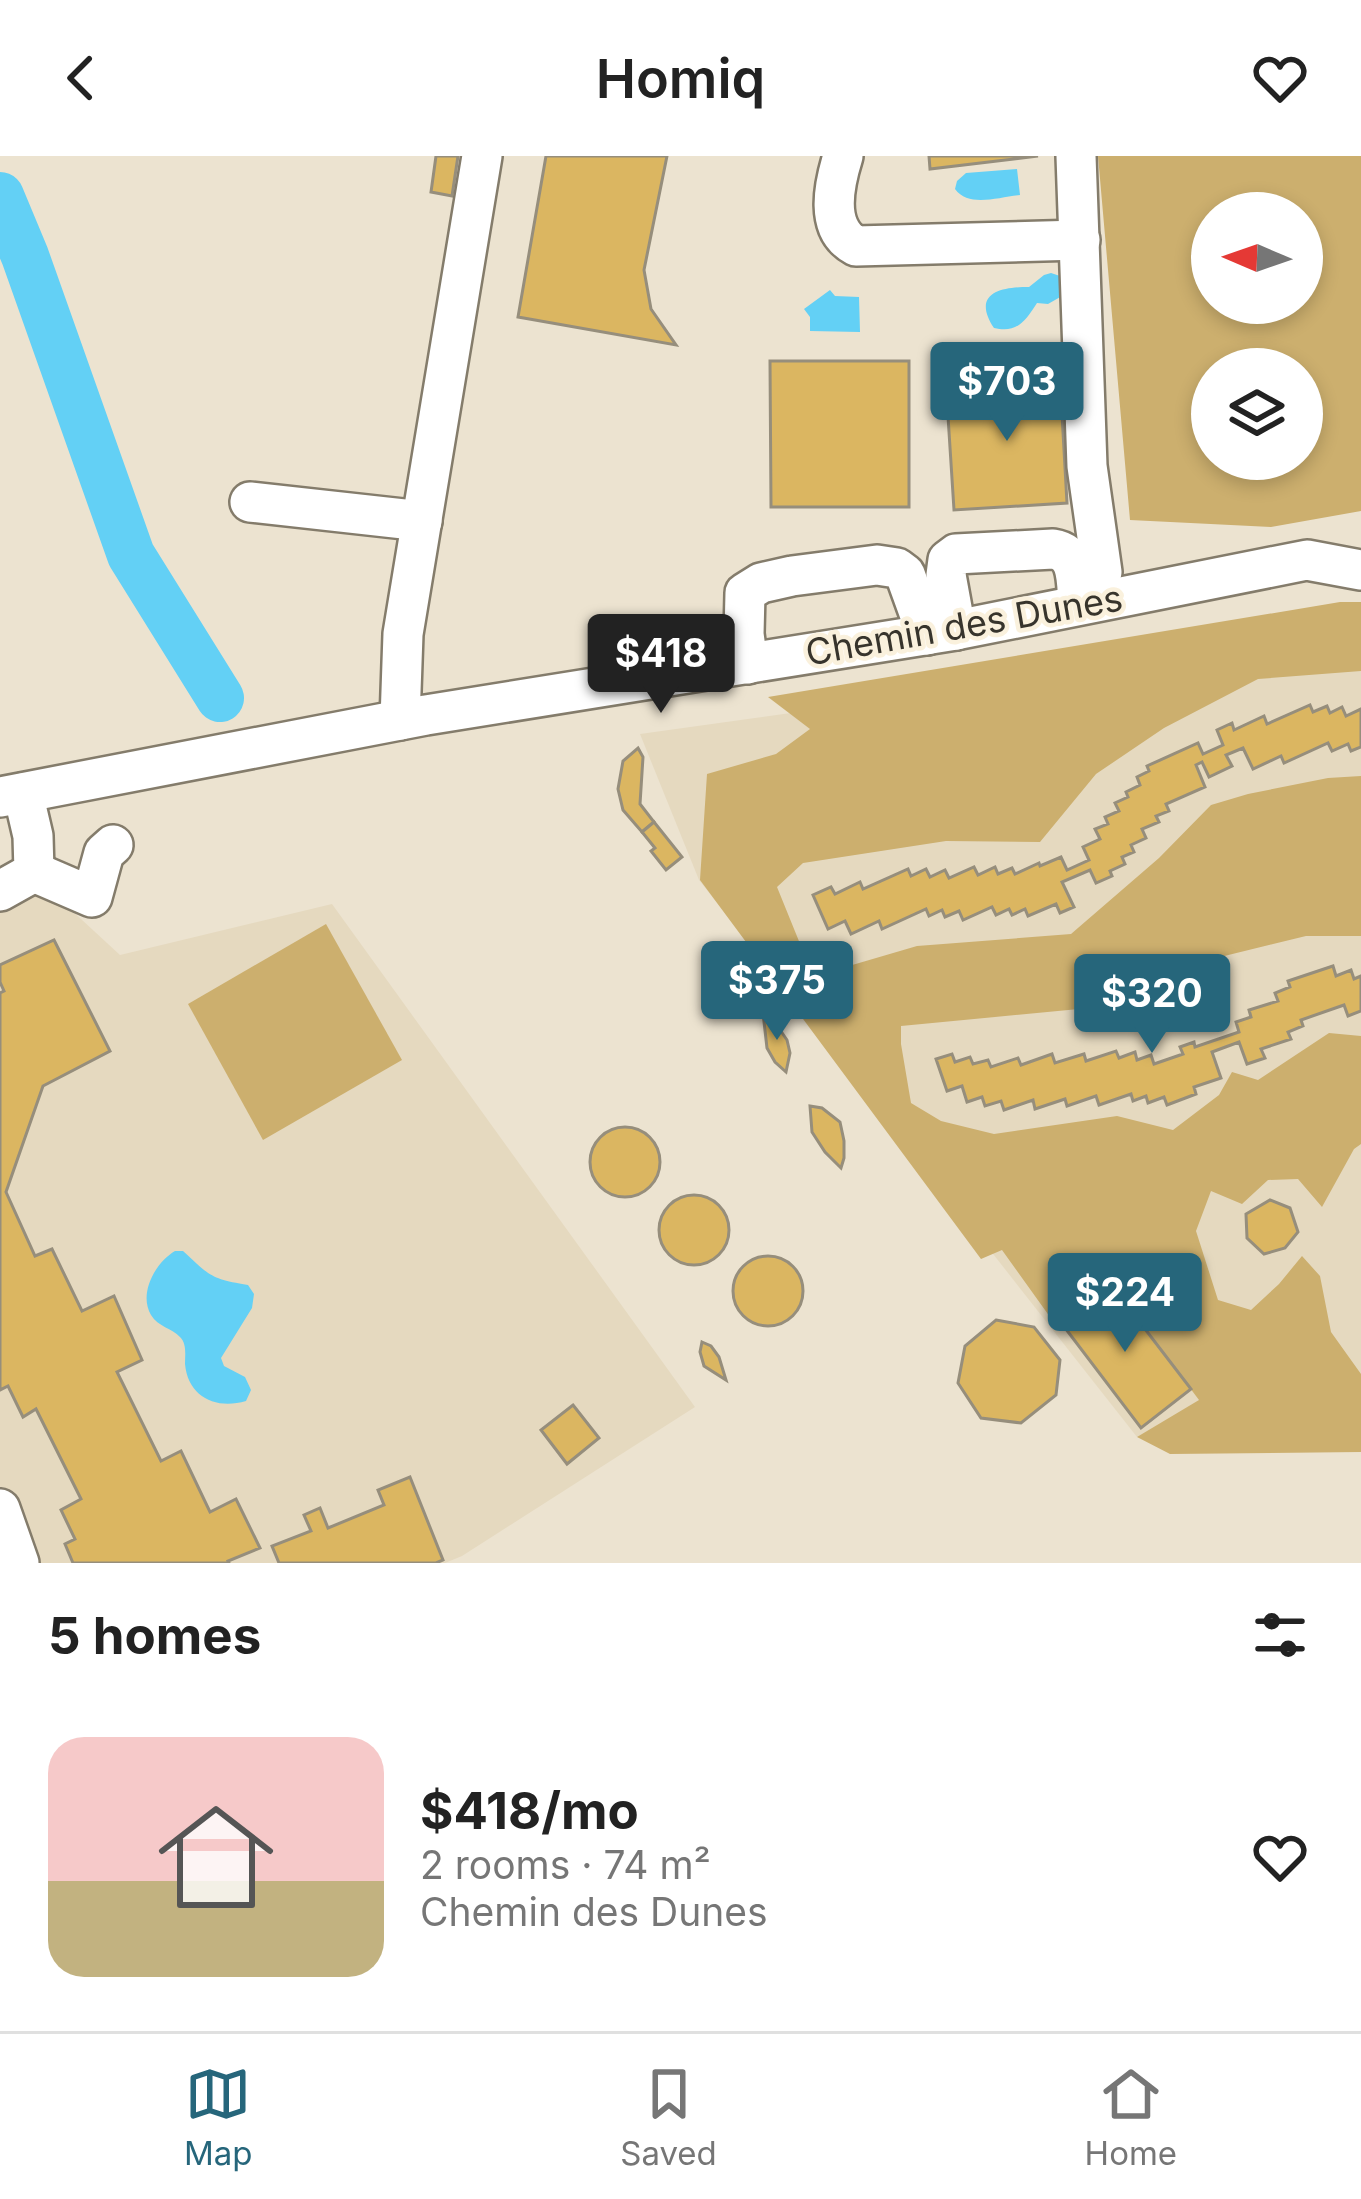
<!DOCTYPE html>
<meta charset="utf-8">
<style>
:root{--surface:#fff;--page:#f2f2f2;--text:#222;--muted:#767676;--line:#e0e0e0;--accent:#26667b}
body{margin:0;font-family:Inter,sans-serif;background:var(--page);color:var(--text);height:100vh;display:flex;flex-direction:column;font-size:45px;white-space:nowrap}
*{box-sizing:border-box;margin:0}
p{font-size:39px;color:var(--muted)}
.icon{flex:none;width:66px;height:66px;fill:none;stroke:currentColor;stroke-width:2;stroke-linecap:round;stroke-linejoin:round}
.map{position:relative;height:1407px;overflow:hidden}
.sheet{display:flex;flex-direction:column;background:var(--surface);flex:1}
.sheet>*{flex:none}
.needle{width:78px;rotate:272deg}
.tools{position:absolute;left:1191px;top:36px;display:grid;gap:24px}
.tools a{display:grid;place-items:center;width:132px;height:132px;border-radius:50%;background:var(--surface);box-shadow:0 6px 18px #0003;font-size:60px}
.price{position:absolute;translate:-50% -102px;padding:0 27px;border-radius:12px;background:var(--accent);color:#fff;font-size:39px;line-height:78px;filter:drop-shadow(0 3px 6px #0008)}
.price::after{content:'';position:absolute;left:50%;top:72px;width:36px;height:27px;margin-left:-18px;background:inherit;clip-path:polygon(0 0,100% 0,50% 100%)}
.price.on{background:#222;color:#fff}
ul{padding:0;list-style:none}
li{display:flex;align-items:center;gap:36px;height:300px;padding:0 48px}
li+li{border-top:3px solid var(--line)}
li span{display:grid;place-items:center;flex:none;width:336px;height:240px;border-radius:36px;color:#555}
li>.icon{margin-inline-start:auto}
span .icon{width:144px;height:144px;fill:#fffc;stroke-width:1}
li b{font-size:51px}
h2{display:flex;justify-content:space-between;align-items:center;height:144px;padding:0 48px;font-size:51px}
header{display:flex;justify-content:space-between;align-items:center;height:156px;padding:0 48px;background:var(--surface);font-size:54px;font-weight:600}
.menu{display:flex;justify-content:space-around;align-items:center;height:168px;border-top:3px solid var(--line);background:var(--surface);font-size:33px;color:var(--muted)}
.menu a{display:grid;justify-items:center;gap:6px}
.menu .on{color:var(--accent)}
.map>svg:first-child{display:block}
.built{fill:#e5d9bf}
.green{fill:#ccaf6e;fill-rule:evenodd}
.water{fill:#63d0f5}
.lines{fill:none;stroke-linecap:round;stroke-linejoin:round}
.river{stroke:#63d0f5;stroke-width:48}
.building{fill:#dbb661;stroke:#968e7c;stroke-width:3}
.minor-casing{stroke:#847c6b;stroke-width:44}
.minor{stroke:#fff;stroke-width:39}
.labels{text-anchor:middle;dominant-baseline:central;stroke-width:9;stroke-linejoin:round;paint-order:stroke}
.street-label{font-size:36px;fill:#37342c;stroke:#faf1dd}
</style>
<header><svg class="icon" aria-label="back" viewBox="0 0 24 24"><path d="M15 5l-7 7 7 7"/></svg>Homiq<svg class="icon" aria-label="heart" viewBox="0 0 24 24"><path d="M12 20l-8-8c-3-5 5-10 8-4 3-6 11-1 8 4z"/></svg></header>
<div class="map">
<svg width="1361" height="1407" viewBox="0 0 1361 1407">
<rect width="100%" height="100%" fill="#ece3d0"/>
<g class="built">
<path d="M 1361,478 L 1361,1293 L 1137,1281 L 699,724 L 640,578 Z"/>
<path d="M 42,727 L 120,799 L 332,748 L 695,1251 L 462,1400 L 445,1407 L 14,1407 L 0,1363 L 0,748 Z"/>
</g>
<g class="green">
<path d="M 1098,0 L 1361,0 L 1361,355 L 1271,371 L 1130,364 ZM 1302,57 L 1302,147 L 1212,147 L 1212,57 ZM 1302,213 L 1302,303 L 1212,303 L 1212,213 Z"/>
<path d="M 1340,446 L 1361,446 L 1361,515 L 1258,523 L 1164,572 L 1096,618 L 1040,686 L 946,685 L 803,707 L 777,731 L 805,800 L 842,812 L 917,790 L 1071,778 L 1159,702 L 1211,649 L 1248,638 L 1328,622 L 1361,620 L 1361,780 L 1306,780 L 1204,805 L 1131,848 L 901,870 L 901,888 L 911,947 L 941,965 L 994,978 L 1117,960 L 1173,974 L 1219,939 L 1232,916 L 1258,924 L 1329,877 L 1361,880 L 1361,988 L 1354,993 L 1322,1051 L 1298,1023 L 1268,1024 L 1242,1048 L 1211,1035 L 1196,1075 L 1218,1144 L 1251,1154 L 1279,1128 L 1302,1100 L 1320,1120 L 1331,1176 L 1361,1218 L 1361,1296 L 1170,1298 L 1137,1281 L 1199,1244 L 1109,1124 L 1050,1161 L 1002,1094 L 981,1103 L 700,724 L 707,618 L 776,598 L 810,573 L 768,541 Z"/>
<path d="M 326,768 L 402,904 L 263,984 L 188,848 Z"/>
</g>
<g class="water">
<path d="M 1017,13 L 1020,39 C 998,41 969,52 955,33 L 957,25 L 966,17 Z"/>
<path d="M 1051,117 L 1063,121 L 1062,140 L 1048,148 L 1037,147 C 1025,166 1017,177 994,172 C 971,137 1001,131 1029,131 L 1044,119 Z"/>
<path d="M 830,134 L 835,140 L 859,141 L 860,176 L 810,175 L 810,161 L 804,153 Z"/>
<path d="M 175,1095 L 183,1095 C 210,1120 211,1123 248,1129 L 254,1138 L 252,1152 L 221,1202 L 224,1210 L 245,1221 L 251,1234 L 246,1245 C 216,1254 188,1241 185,1208 C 185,1199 187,1188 180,1181 C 172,1172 158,1171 151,1159 C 138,1137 156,1106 175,1095 Z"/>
</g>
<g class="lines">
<path class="river" d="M 0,40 L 25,100 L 131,399 L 220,542"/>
</g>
<g class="building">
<path d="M 436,0 L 458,0 L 452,40 L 431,36 Z"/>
<path d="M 546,0 L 667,0 L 644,114 L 651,153 L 676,189 L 518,161 Z"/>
<path d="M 929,0 L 1038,0 L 930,13 Z"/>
<path d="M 770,205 L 909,205 L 909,351 L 771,351 Z"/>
<path d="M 1060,223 L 1067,347 L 954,354 L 946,229 Z"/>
<path d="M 1310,549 L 1313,556 L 1327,550 L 1330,557 L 1342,551 L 1346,560 L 1361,553 L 1361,591 L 1351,595 L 1348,588 L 1332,595 L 1328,587 L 1284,607 L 1281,600 L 1253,613 L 1243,592 L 1226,599 L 1232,610 L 1209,621 L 1202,606 L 1196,609 L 1205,631 L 1166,648 L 1169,655 L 1156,660 L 1159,666 L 1142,673 L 1146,682 L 1131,689 L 1134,696 L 1122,701 L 1125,708 L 1110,715 L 1112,720 L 1096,727 L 1090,714 L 1062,726 L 1074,751 L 1060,757 L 1056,748 L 1028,760 L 1025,753 L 1012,759 L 1009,753 L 996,759 L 992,751 L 963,764 L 959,755 L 945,761 L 942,754 L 929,760 L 926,753 L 882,773 L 879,765 L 851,778 L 845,765 L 828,773 L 813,739 L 831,731 L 835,738 L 860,726 L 863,733 L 908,713 L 911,720 L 926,713 L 930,721 L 945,714 L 949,722 L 974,711 L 978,719 L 995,711 L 998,718 L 1012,712 L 1015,718 L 1039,707 L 1040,710 L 1061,701 L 1067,714 L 1089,704 L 1083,691 L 1100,683 L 1095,673 L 1108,668 L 1105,661 L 1119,655 L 1115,647 L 1128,641 L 1126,636 L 1140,629 L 1137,621 L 1149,615 L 1147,610 L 1198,587 L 1203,598 L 1223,589 L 1217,574 L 1232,567 L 1234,574 L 1264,560 L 1267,568 Z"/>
<path d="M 638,592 L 643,601 L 640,648 L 654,666 L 642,676 L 623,654 L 618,633 L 623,605 Z"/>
<path d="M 654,666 L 682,701 L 666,714 L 651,695 L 655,692 L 642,676 Z"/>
<path d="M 54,784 L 110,895 L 43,930 L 6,1036 L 35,1100 L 52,1093 L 82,1155 L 114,1140 L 142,1204 L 117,1216 L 161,1305 L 181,1295 L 210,1356 L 236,1343 L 260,1392 L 228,1405 L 229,1407 L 73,1407 L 65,1388 L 75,1383 L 61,1354 L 81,1343 L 36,1253 L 23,1261 L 8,1230 L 0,1234 L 0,837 L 4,835 L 0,826 L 0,809 Z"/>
<path d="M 1333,810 L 1336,820 L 1351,814 L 1354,823 L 1361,820 L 1361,855 L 1348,860 L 1344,849 L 1301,864 L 1303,870 L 1288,876 L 1291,883 L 1261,893 L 1265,902 L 1247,908 L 1239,886 L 1212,896 L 1221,922 L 1194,931 L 1196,938 L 1167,949 L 1164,941 L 1148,947 L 1146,940 L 1133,945 L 1131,938 L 1099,949 L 1096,940 L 1067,950 L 1065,943 L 1035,953 L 1033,944 L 1004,954 L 1001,945 L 985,950 L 982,941 L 967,946 L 962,930 L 947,935 L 936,903 L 952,898 L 955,906 L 970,901 L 973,908 L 988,904 L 991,911 L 1018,902 L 1021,909 L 1052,898 L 1055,907 L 1084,898 L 1086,905 L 1116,895 L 1119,902 L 1135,896 L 1137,904 L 1151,899 L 1154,908 L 1183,898 L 1180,891 L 1194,886 L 1195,891 L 1239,876 L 1236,866 L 1251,861 L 1249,854 L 1278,845 L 1275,837 L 1290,831 L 1288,825 Z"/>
<path d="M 763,857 L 776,868 L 787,884 L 790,897 L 786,916 L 775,906 L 767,892 Z"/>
<path d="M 810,950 L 822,952 L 840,966 L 844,985 L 844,1002 L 841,1012 L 825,996 L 812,976 Z"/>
<circle cx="625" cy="1006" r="35"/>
<circle cx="694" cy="1074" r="35"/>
<path d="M 1270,1044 L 1290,1052 L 1298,1076 L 1285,1092 L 1264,1098 L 1247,1082 L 1246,1058 Z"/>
<circle cx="768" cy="1135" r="35"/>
<path d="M 1109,1126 L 1191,1233 L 1141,1272 L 1059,1164 Z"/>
<path d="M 996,1164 L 1034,1171 L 1060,1204 L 1056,1239 L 1021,1267 L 981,1262 L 958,1227 L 965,1190 Z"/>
<path d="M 702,1186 L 711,1190 L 719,1201 L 726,1224 L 704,1210 L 700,1196 Z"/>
<path d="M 573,1249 L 599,1282 L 567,1308 L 541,1274 Z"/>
<path d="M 410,1321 L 443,1404 L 436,1407 L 279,1407 L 272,1390 L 311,1375 L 304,1359 L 320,1352 L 328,1372 L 384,1349 L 378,1334 Z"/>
</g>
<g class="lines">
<defs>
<g id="minor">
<path d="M 843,0 C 834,29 824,73 856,90 L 1080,84"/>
<path d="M 1076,0 L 1087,310 L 1102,416"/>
<path d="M 250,346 L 422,365"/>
<path d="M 956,474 L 946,419 L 948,404 L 956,398 L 1053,393 C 1079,397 1076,425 1078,448"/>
<path d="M 748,508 L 744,478 L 745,437 L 761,427 L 792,420 L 877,409 L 897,412 L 905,418 L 927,479"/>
<path d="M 400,564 L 403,478 L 482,0"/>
<path d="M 0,641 L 426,559 L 956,474 L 1307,404 L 1361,414"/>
<path d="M 34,716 L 92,741 L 104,697 L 113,689"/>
<path d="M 0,735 L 34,716 L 33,680 L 23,637"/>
<path d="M 0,1353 L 19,1407"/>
</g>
</defs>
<use href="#minor" class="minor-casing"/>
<use href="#minor" class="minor"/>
</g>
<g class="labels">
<g class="street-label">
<text transform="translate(964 469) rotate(-10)">Chemin des Dunes</text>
</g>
</g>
</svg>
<div class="tools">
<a><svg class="needle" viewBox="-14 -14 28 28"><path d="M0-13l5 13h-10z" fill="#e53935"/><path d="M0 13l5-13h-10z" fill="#767676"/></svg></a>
<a><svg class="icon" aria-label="layers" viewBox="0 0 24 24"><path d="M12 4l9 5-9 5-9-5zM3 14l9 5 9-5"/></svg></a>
</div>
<b class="price" style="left:1007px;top:288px">$703</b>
<b class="price on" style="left:661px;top:560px">$418</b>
<b class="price" style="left:777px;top:887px">$375</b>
<b class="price" style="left:1152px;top:900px">$320</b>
<b class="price" style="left:1125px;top:1199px">$224</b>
</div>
<section class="sheet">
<h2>5 homes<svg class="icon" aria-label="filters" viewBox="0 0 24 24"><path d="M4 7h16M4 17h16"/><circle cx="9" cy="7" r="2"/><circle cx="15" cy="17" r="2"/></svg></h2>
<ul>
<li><span style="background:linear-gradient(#f6c9c9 60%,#c2b280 0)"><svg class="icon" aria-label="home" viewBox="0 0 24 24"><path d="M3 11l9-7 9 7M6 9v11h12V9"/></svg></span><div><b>$418/mo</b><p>2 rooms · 74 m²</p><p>Chemin des Dunes</p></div><svg class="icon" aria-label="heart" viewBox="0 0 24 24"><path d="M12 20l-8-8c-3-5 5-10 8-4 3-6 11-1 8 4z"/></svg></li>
</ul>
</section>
<nav class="menu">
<a class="on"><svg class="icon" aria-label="map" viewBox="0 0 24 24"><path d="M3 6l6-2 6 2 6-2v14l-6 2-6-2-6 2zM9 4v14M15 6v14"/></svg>Map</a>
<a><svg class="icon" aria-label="saved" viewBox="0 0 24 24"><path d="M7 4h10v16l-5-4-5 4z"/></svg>Saved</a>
<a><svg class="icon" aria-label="home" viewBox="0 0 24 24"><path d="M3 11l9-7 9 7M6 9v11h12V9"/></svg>Home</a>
</nav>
